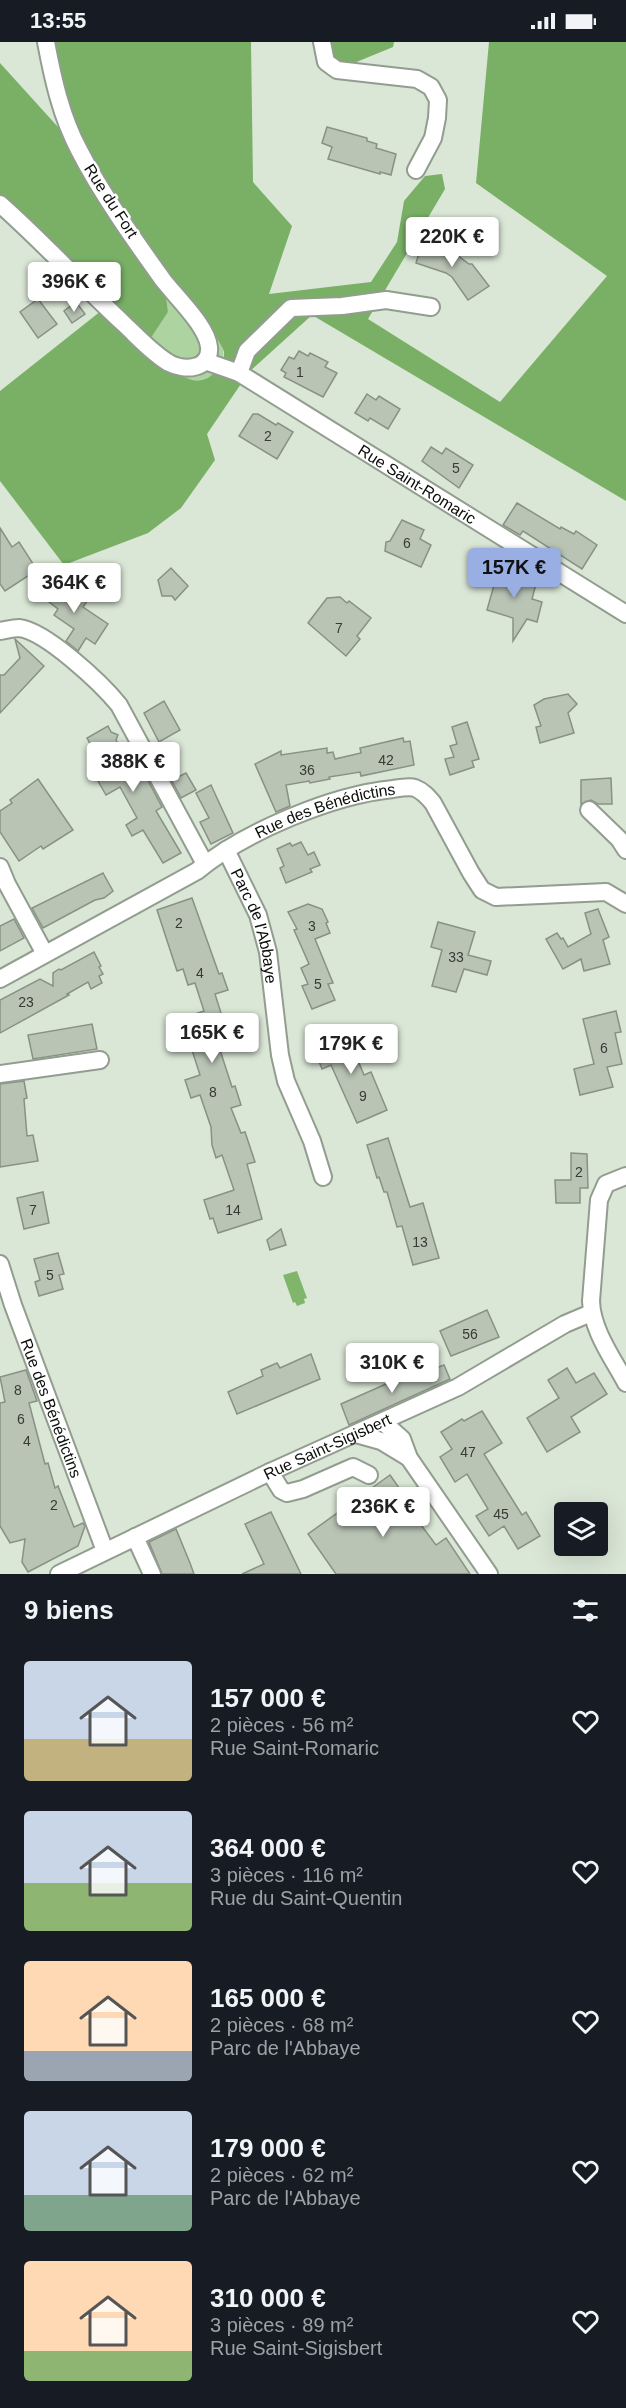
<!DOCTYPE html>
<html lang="fr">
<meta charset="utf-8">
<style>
:root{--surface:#171b24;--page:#20242c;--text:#f1f3f6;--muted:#9ea1a6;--accent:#99afe3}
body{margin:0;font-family:Arial,sans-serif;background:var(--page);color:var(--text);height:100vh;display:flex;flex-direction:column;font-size:22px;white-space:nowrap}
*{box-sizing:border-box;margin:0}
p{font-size:20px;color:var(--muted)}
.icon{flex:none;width:33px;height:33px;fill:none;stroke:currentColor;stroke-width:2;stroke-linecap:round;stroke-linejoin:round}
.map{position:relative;height:1532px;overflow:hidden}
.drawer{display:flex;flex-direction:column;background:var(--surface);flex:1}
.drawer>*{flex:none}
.controls{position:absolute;left:554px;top:1460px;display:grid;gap:12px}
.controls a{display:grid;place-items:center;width:54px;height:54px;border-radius:6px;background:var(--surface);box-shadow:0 6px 24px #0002;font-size:30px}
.price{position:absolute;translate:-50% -51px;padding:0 14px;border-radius:6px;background:#fff;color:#222;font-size:20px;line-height:39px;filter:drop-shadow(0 2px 3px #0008)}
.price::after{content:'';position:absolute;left:50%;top:36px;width:18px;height:14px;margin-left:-9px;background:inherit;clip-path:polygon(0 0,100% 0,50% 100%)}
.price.on{background:var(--accent);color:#111}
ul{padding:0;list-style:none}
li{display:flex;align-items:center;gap:18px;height:150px;padding:0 24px}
li span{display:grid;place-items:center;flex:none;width:168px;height:120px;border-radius:6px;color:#555}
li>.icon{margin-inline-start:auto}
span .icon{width:72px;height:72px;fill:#fffc;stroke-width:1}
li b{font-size:26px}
h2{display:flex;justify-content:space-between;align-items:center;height:72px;padding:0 24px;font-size:26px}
.status{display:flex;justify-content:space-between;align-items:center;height:42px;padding:0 30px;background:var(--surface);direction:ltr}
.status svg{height:16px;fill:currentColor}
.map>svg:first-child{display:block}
.green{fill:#add3a0}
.forest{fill:#79b066;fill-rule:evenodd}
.water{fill:#7fb66c}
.building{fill:#b9c4b5;stroke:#879284;stroke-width:1.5}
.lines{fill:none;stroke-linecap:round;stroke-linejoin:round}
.minor-casing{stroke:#929d8f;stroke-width:20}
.minor{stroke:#fff;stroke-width:16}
.labels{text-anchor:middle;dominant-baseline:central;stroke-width:5;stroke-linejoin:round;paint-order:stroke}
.number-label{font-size:14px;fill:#363c35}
.street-label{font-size:16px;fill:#0b0f0a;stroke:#fff}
</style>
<div class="status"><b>13:55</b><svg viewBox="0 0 49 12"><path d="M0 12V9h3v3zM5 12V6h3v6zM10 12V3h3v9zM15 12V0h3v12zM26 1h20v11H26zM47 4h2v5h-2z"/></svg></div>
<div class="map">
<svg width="626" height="1532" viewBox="0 0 626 1532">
<rect width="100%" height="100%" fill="#dae6d6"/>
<path class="green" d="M 164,239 L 220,299 C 225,311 225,319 216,329 C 192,355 163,319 147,302 L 168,270 Z"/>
<g class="forest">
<path d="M 46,0 L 251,0 L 253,140 L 292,184 L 269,252 L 371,240 L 397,200 L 404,159 L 425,134 L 442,132 L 445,147 L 368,277 L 500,360 L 607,234 L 476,141 L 489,0 L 626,0 L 626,459 L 312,273 L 249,330 L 207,392 L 215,418 L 181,466 L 148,491 L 64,523 L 0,439 L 0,349 L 106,265 L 8,169 L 0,174 L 0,21 L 77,106 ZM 164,239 C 177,253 221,294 224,310 C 225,318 220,325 215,330 C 192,355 162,318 147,302 L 168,270 Z"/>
<path d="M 322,0 L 394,0 L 393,5 L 337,28 Z"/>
</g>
<path class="water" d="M 297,1229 L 307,1256 L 304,1257 L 305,1261 L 297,1264 L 295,1260 L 293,1261 L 283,1233 Z"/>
<g class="building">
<path d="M 327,85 L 367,96 L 367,99 L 377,102 L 376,106 L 396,112 L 391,133 L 380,130 L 380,132 L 328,117 L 332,105 L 322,101 Z"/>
<path d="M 423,198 L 454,208 L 453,210 L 469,222 L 472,222 L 489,244 L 468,258 L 452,235 L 446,231 L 416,221 Z"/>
<path d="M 38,257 L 57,282 L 38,296 L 20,270 Z"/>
<path d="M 76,260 L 85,272 L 72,281 L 64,269 Z"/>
<path d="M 299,309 L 308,314 L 310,311 L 328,320 L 325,325 L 337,331 L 323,355 L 284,335 L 286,331 L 281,328 L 289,315 L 294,317 Z"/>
<path d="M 367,352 L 376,358 L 379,354 L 400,367 L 388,387 L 370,376 L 368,379 L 355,371 Z"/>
<path d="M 253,372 L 258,372 L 276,383 L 278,381 L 293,390 L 277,417 L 239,394 Z"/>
<path d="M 431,405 L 442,412 L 446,406 L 473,423 L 459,446 L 422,419 Z"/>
<path d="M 517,461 L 560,487 L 561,485 L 574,492 L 576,489 L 597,503 L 582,527 L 523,489 L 520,493 L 503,483 Z"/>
<path d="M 402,478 L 424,488 L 420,497 L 431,503 L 421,525 L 385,509 L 386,500 L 390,499 Z"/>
<path d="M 0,486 L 12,505 L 19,500 L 37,528 L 5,549 L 0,542 Z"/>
<path d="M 503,521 L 518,525 L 515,537 L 536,542 L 532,557 L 542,560 L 537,580 L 527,577 L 513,599 L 513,576 L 487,568 L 496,536 L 499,537 Z"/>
<path d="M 171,526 L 188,544 L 175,558 L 172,554 L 162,554 L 158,538 Z"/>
<path d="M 52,536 L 88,558 L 83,565 L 108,582 L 95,602 L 86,596 L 78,609 L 66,599 L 74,587 L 54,573 L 58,567 L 40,553 Z"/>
<path d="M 340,555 L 347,561 L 349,559 L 371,576 L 357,594 L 360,597 L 346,614 L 308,581 L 327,556 Z"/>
<path d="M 15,597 L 44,624 L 0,671 L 0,633 L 4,633 L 20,616 Z"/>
<path d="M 568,652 L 577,662 L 568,671 L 574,691 L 540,701 L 536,685 L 541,684 L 534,663 L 544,657 Z"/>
<path d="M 164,659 L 180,688 L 159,700 L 144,671 Z"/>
<path d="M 467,680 L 479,717 L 472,719 L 474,725 L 450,733 L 445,717 L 454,715 L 450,704 L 457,702 L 452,685 Z"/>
<path d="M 108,684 L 111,690 L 118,693 L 116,698 L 131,724 L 138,720 L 162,765 L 156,769 L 181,811 L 163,821 L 143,788 L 132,794 L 126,783 L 137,776 L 120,745 L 106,753 L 98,739 L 108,734 L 87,696 Z"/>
<path d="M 403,696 L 404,700 L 410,699 L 414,723 L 361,734 L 360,730 L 329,735 L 330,737 L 310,741 L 309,739 L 286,743 L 290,764 L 276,770 L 255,722 L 281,709 L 281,713 L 327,706 L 327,711 L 333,710 L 335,717 L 361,711 L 360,706 Z"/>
<path d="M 163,708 L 178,735 L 186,731 L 196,748 L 181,756 L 157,711 Z"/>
<path d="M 611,736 L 612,762 L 598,762 L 591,758 L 581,762 L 581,738 Z"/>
<path d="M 38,737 L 73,788 L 43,807 L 41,804 L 19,819 L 0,790 L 0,769 L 12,761 L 10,758 Z"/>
<path d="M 211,743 L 233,791 L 211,802 L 200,780 L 209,776 L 196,751 Z"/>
<path d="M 301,800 L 308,813 L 314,810 L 320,823 L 310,827 L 312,830 L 286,841 L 280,826 L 284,824 L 277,807 L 290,801 L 292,804 Z"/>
<path d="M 103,831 L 113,849 L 104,856 L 95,858 L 43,886 L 32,866 Z"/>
<path d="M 192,856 L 219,932 L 222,931 L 228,948 L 215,952 L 227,990 L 220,992 L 225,1007 L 220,1008 L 232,1045 L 235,1044 L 241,1063 L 231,1066 L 241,1091 L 245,1090 L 255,1120 L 247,1122 L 262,1177 L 218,1191 L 213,1176 L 210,1177 L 204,1158 L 234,1148 L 222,1113 L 216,1116 L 212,1103 L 211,1085 L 200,1053 L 191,1056 L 185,1038 L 200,1033 L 190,1002 L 183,1005 L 174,979 L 204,969 L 195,941 L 188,943 L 183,927 L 177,929 L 157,868 Z"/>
<path d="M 308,862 L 322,867 L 328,880 L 326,881 L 330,891 L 315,897 L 333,941 L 328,942 L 335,958 L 312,967 L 302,944 L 308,942 L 301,926 L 309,922 L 294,888 L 297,887 L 288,870 Z"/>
<path d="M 598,867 L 609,895 L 603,898 L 610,922 L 584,929 L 581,917 L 563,927 L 546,897 L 557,891 L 561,897 L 563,896 L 568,905 L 591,892 L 585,871 Z"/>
<path d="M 14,877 L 24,896 L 0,909 L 0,884 Z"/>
<path d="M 438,880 L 475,890 L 468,913 L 491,919 L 487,933 L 464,927 L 456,950 L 432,944 L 442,908 L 431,905 Z"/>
<path d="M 94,910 L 101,924 L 99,925 L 103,932 L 99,934 L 102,941 L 91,947 L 88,940 L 67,952 L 69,953 L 0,991 L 0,958 L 40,937 L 53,944 L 53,931 L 59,927 L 61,928 Z"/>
<path d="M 616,969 L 621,990 L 615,991 L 622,1022 L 607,1025 L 613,1045 L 580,1053 L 574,1027 L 594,1022 L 583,977 Z"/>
<path d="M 92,982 L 97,1007 L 33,1017 L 28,993 Z"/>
<path d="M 343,983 L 364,1033 L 371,1030 L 387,1068 L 357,1081 L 331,1023 L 322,1027 L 316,1012 L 324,1008 L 317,994 Z"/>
<path d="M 24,1039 L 27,1056 L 24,1057 L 27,1094 L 33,1093 L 38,1119 L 0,1125 L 0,1042 Z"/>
<path d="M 388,1096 L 410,1165 L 423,1161 L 439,1216 L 413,1223 L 402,1184 L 397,1185 L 387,1150 L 384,1150 L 379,1135 L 377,1136 L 367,1103 Z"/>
<path d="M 571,1111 L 587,1112 L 588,1146 L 580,1146 L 580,1161 L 556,1161 L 555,1138 L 571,1138 Z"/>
<path d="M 43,1150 L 49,1181 L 24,1187 L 17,1156 Z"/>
<path d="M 281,1187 L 286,1203 L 270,1208 L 267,1198 Z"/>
<path d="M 58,1211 L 64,1232 L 59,1233 L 63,1247 L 39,1254 L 35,1240 L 40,1238 L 34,1217 Z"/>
<path d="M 487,1268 L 499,1295 L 451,1314 L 440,1289 Z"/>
<path d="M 311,1312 L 320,1337 L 237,1372 L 228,1350 L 263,1334 L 261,1328 L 277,1321 L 280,1326 Z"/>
<path d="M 444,1323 L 450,1337 L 349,1383 L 341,1362 L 413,1330 L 415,1334 Z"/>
<path d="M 567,1326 L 576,1341 L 594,1331 L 607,1352 L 571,1375 L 580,1390 L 547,1410 L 527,1376 L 559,1356 L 548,1338 Z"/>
<path d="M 26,1328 L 37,1359 L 29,1361 L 45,1422 L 48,1421 L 55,1446 L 58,1444 L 74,1485 L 83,1481 L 85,1484 L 78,1504 L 28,1530 L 22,1520 L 25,1497 L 10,1501 L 0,1484 L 0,1361 L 5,1360 L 0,1335 Z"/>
<path d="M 482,1369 L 502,1401 L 484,1412 L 522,1473 L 526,1470 L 540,1494 L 518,1507 L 504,1484 L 489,1494 L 476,1474 L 488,1467 L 467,1432 L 455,1440 L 440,1415 L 452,1407 L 441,1390 L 462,1377 L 464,1379 Z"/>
<path d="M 390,1433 L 418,1473 L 415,1475 L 436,1503 L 446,1496 L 470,1532 L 336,1532 L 308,1492 Z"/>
<path d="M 271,1470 L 301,1532 L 242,1532 L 264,1522 L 245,1482 Z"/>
<path d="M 176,1487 L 190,1521 L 194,1532 L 162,1532 L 149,1500 Z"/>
</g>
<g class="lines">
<defs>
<g id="minor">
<path d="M 322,0 L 326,20 L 337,28 L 417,37 L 431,45 L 438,58 L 437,76 L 433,96 L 416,128"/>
<path d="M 0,162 C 43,200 82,243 124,282 C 138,295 152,311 169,321 C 184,329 211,328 209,305 C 207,284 176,255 163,238 C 135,199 101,151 79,108 C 61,74 53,37 46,0"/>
<path id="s1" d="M 205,319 L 239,331 L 626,572"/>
<path d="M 239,331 L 247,309 L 291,266 L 342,264 L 386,258 L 431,265"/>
<path d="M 0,589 C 6,588 13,586 19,586 C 46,589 102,642 119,663 L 205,822"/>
<path d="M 589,768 L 619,797 L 626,808"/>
<path id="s2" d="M 226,808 L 258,873 L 268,910 L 280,1013 L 286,1039 L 312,1099 L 323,1135"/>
<path d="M 0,825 L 7,842 L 45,912"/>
<path id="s3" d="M 0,937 L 197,829 C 244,790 332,753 393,747 C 399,746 409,744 415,746 C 423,749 428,755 433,761 L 471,831 L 482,848 L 496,855 L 606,850 L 626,862"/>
<path d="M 0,1032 L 100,1018"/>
<path d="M 626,1134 L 606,1142 L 599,1158 L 591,1259 C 592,1288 612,1315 626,1341"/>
<path id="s4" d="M 0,1222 L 13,1263 L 105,1509"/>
<path d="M 383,1380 L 402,1397 L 409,1416 L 489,1532"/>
<path d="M 356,1392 L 381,1399 L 409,1416"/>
<path d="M 270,1430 L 281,1448 L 287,1451 L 303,1447 L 353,1425 L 369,1433"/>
<path d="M 135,1495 L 152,1532"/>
<path id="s5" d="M 59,1532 L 270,1430 L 458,1345 L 565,1282 L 591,1271"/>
</g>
</defs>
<use href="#minor" class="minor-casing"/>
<use href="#minor" class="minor"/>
</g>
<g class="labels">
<g class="number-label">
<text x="300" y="330">1</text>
<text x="268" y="394">2</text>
<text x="456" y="426">5</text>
<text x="407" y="501">6</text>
<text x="339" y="586">7</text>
<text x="386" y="718">42</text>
<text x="307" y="728">36</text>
<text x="179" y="881">2</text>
<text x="312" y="884">3</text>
<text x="456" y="915">33</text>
<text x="200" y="931">4</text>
<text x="318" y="942">5</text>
<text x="26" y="960">23</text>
<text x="604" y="1006">6</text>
<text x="213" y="1050">8</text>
<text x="363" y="1054">9</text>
<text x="579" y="1130">2</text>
<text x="33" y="1168">7</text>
<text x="233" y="1168">14</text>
<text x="420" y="1200">13</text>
<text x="50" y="1233">5</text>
<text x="470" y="1292">56</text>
<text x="18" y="1348">8</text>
<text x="21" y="1377">6</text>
<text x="27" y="1399">4</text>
<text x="468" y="1410">47</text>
<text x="54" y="1463">2</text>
<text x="501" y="1472">45</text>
</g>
<g class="street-label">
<text transform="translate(111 159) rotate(57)">Rue du Fort</text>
<text stroke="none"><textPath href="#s1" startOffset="246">Rue Saint-Romaric</textPath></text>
<text stroke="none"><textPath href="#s3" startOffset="368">Rue des Bénédictins</textPath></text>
<text stroke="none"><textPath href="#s2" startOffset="82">Parc de l'Abbaye</textPath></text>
<text stroke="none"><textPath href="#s4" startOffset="153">Rue des Bénédictins</textPath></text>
<text stroke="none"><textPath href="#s5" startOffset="297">Rue Saint-Sigisbert</textPath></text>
</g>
</g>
</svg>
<div class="controls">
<a><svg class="icon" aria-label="layers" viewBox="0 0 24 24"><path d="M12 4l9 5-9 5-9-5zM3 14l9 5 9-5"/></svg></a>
</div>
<b class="price" style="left:452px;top:226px">220K €</b>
<b class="price" style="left:74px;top:271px">396K €</b>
<b class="price on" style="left:514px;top:557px">157K €</b>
<b class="price" style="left:74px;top:572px">364K €</b>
<b class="price" style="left:133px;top:751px">388K €</b>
<b class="price" style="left:212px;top:1022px">165K €</b>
<b class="price" style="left:351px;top:1033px">179K €</b>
<b class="price" style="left:392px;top:1352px">310K €</b>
<b class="price" style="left:383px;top:1496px">236K €</b>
</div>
<section class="drawer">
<h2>9 biens<svg class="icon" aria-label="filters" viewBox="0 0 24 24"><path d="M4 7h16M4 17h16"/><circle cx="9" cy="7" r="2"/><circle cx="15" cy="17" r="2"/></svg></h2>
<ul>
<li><span style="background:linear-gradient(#c9d6e8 65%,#c2b280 0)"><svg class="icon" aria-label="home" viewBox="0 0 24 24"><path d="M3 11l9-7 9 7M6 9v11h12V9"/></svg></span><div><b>157 000 €</b><p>2 pièces · 56 m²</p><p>Rue Saint-Romaric</p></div><svg class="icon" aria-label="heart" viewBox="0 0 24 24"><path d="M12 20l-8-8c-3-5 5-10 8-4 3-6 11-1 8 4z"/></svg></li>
<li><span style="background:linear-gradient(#c9d6e8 60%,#8fb573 0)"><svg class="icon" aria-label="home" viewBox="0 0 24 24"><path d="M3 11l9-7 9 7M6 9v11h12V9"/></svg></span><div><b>364 000 €</b><p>3 pièces · 116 m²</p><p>Rue du Saint-Quentin</p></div><svg class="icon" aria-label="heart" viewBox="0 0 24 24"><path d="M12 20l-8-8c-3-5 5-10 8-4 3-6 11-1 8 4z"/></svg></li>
<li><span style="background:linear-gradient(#ffd9b3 75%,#9aa5b1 0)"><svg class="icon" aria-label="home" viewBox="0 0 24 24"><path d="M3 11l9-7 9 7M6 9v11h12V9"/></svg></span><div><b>165 000 €</b><p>2 pièces · 68 m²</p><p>Parc de l'Abbaye</p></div><svg class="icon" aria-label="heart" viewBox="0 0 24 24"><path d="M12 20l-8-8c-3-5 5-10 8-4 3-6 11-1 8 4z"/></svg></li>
<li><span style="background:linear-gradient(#c9d6e8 70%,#7fa58c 0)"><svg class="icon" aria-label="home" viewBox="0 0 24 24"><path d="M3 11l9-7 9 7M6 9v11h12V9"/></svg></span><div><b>179 000 €</b><p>2 pièces · 62 m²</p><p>Parc de l'Abbaye</p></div><svg class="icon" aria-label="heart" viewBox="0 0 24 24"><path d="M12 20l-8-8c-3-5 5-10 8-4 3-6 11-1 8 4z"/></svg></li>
<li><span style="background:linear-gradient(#ffd9b3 75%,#8fb573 0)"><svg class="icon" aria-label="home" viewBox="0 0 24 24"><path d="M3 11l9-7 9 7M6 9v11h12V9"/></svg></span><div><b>310 000 €</b><p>3 pièces · 89 m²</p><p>Rue Saint-Sigisbert</p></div><svg class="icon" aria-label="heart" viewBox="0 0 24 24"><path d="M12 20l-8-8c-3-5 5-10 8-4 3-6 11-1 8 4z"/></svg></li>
</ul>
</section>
